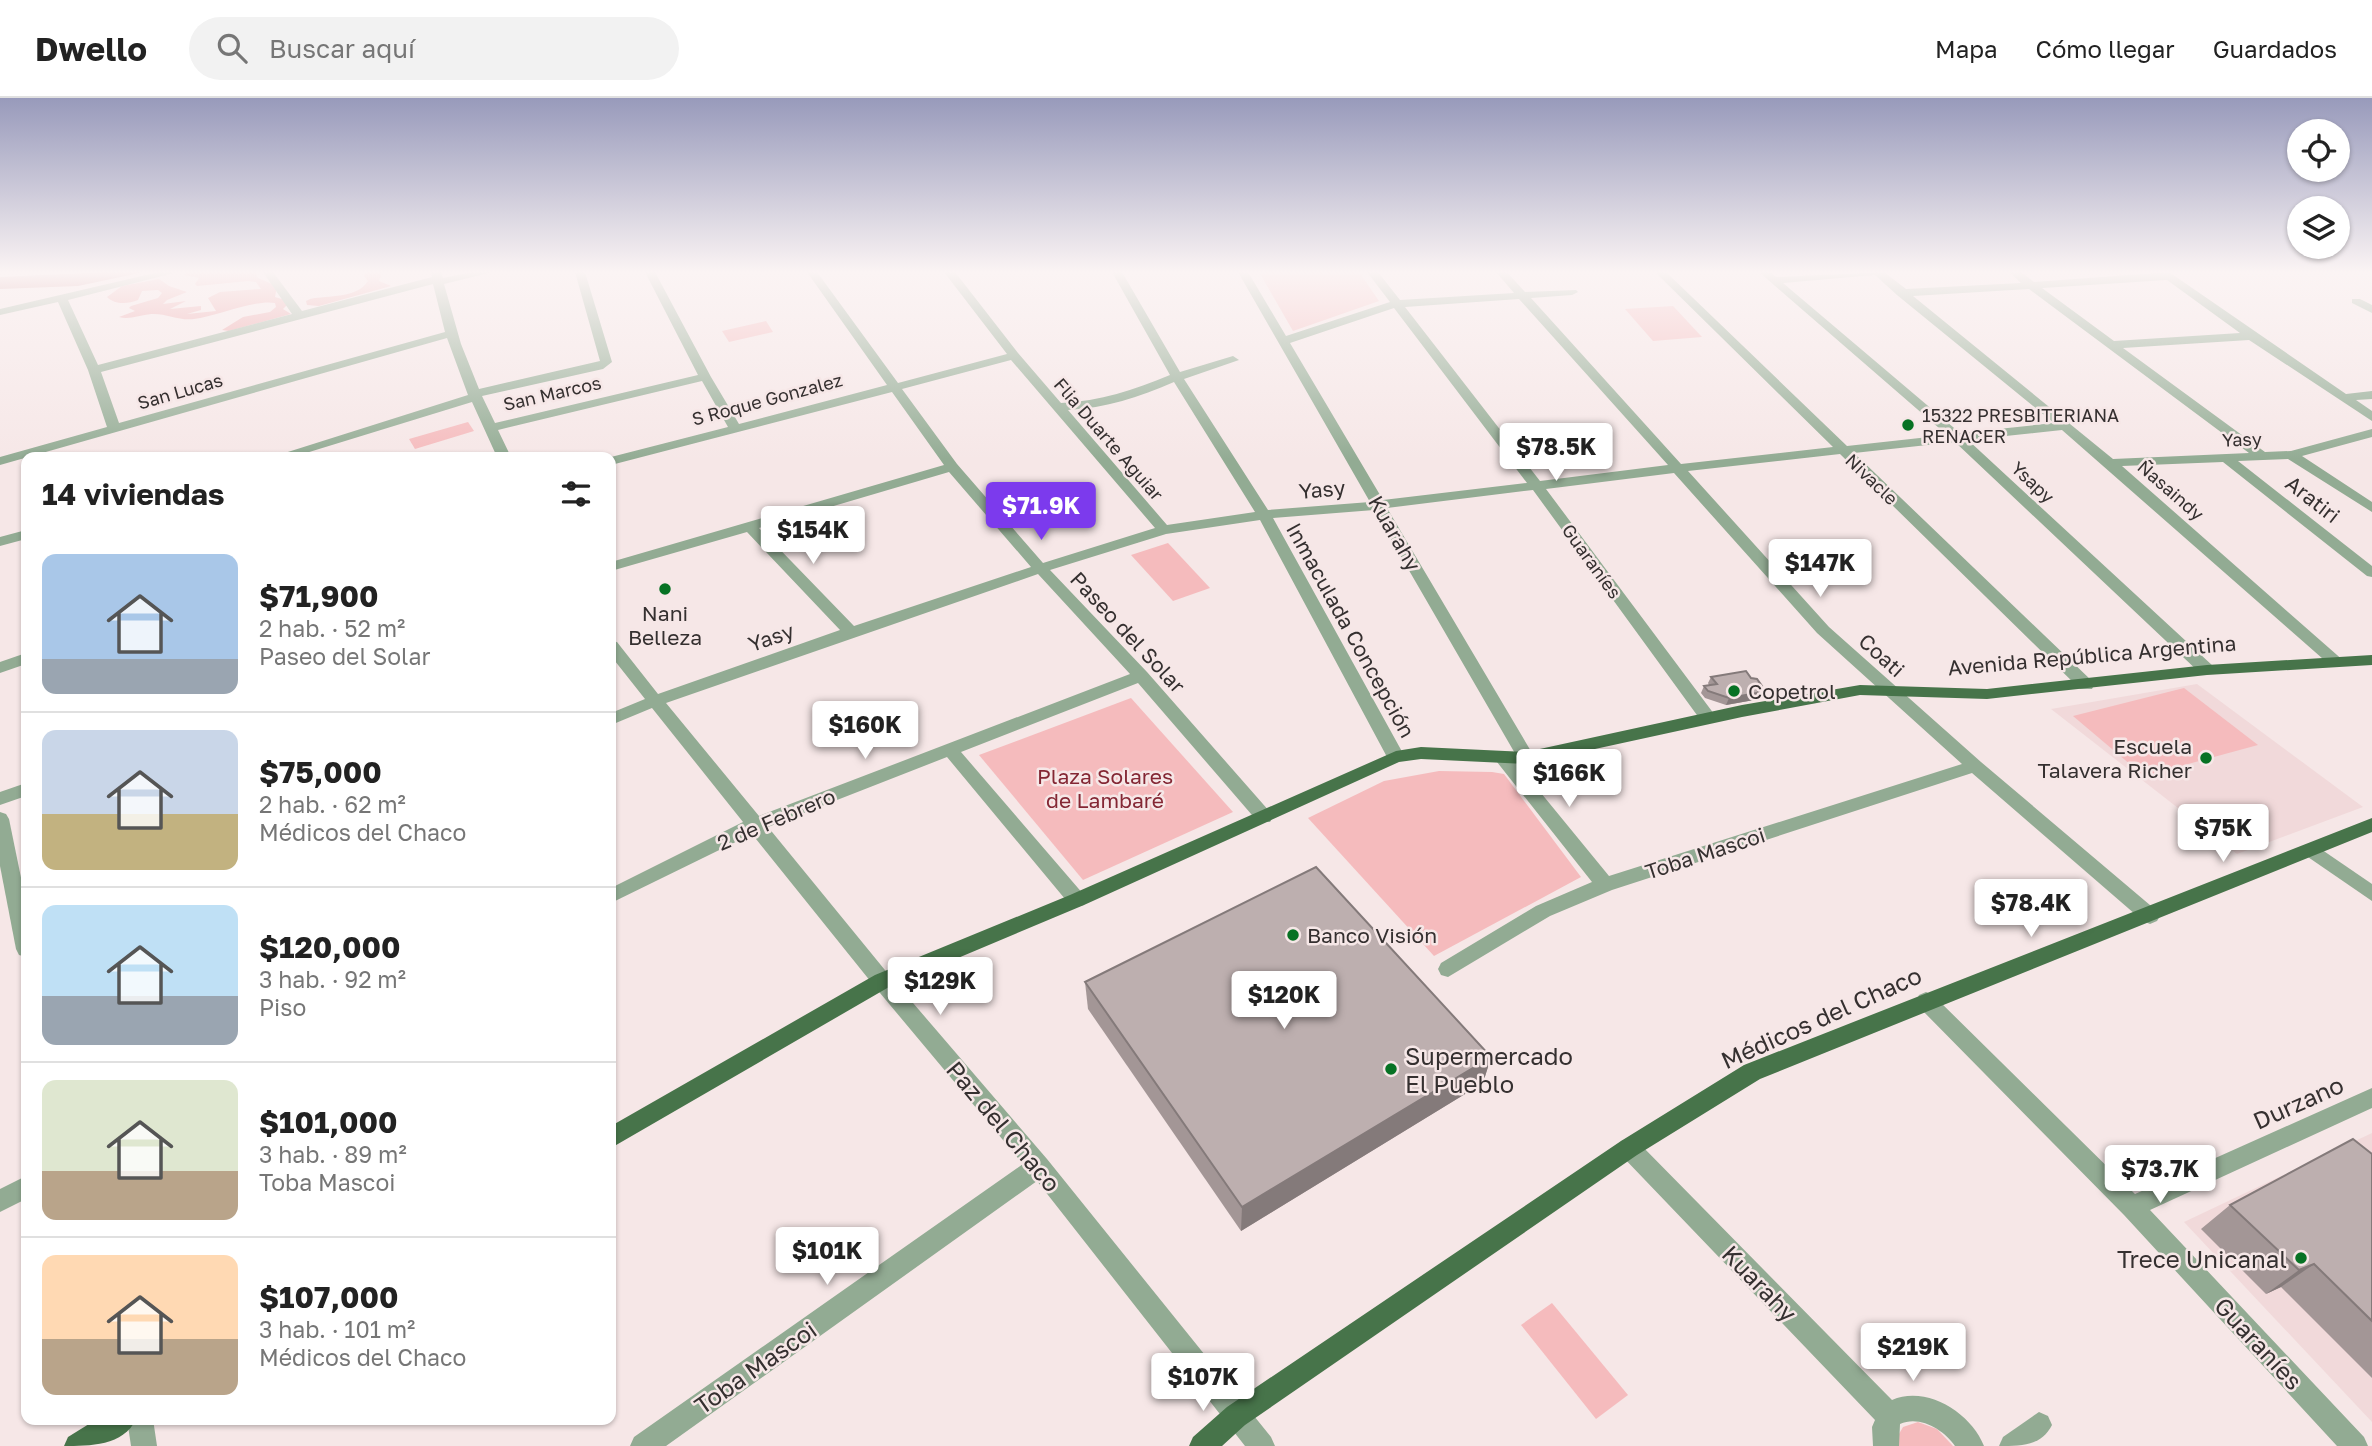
<!DOCTYPE html>
<html lang="es">
<meta charset="utf-8">
<style>
:root{--surface:#fff;--page:#f2f2f2;--text:#222;--muted:#767676;--line:#e0e0e0;--accent:#7c3aed}
body{margin:0;font-family:"Golos Text",sans-serif;background:var(--page);color:var(--text);height:100vh;display:flex;flex-direction:column;font-size:26px;white-space:nowrap}
*{box-sizing:border-box;margin:0}
p{font-size:23px;color:var(--muted)}
.icon{flex:none;width:38px;height:38px;fill:none;stroke:currentColor;stroke-width:2;stroke-linecap:round;stroke-linejoin:round}
.map{position:relative;flex:1;overflow:hidden}
.side{position:absolute;left:21px;top:354px;width:595px;height:973px;display:flex;flex-direction:column;background:var(--surface);border-radius:14px;box-shadow:0 2px 5px #0004}
.side>*{flex:none}
.fabs{position:absolute;left:2287px;top:21px;display:grid;gap:14px}
.fabs a{display:grid;place-items:center;width:63px;height:63px;border-radius:50%;background:var(--surface);box-shadow:0 2px 5px #0004;font-size:35px}
.price{position:absolute;translate:-50% -60px;padding:0 16px;border-radius:7px;background:#fff;color:#222;font-size:23px;line-height:46px;filter:drop-shadow(0 2px 4px #0008)}
.price::after{content:'';position:absolute;left:50%;top:42px;width:21px;height:16px;margin-left:-10px;background:inherit;clip-path:polygon(0 0,100% 0,50% 100%)}
.price.on{background:var(--accent);color:#fff}
ul{padding:0;list-style:none}
li{display:flex;align-items:center;gap:21px;height:175px;padding:0 21px}
li+li{border-top:2px solid var(--line)}
li span{display:grid;place-items:center;flex:none;width:196px;height:140px;border-radius:14px;color:#555}
li>.icon{margin-inline-start:auto}
span .icon{width:84px;height:84px;fill:#fffc;stroke-width:1}
li b{font-size:30px}
h2{display:flex;justify-content:space-between;align-items:center;height:84px;padding:0 21px;font-size:30px}
header{display:flex;align-items:center;gap:42px;box-sizing:border-box;height:98px;padding:0 35px;background:var(--surface);border-bottom:2px solid var(--line)}
header strong{font-size:33px}
nav{display:flex;gap:38px;margin-inline-start:auto;font-size:24px}
.search{width:490px;height:63px;background:var(--page);display:flex;align-items:center;gap:18px;box-sizing:border-box;padding:0 24px;border-radius:38px;color:var(--muted);font-size:26px}
.map>svg:first-child{display:block}
.built{fill:#f1d9da}
.green{fill:#f5bbbd}
.forest{fill:#ea999c}
.water{fill:#c07377}
.lines{fill:none;stroke-linecap:round;stroke-linejoin:round}
.minor{fill:#92ab93;fill-rule:evenodd}
.major{fill:#47744a;fill-rule:evenodd}
.wall{fill:#a39696}
.shaded-wall{fill:#847a7a}
.building{fill:#bdafaf;stroke:#847a7a;stroke-width:2}
.poi-dot{fill:#077224;stroke:#f6e7e7;stroke-width:2.5}
.labels{text-anchor:middle;dominant-baseline:central;stroke-width:5;stroke-linejoin:round;paint-order:stroke}
.far-street-label{font-size:18px;fill:#353030;stroke:#f6e7e7}
.far-poi-label{font-size:18px;fill:#353030;stroke:#f6e7e7;text-anchor:start}
.street-label{font-size:21px;fill:#353030;stroke:#f6e7e7}
.poi-label{font-size:21px;fill:#353030;stroke:#f6e7e7;text-anchor:start}
.park-label{font-size:21px;fill:#842734;stroke:#f6e7e7}
.near-street-label{font-size:24px;fill:#353030;stroke:#f6e7e7}
.near-poi-label{font-size:24px;fill:#353030;stroke:#f6e7e7;text-anchor:start}
</style>
<header>
<strong>Dwello</strong>
<div class="search"><svg class="icon" aria-label="search" viewBox="0 0 24 24"><circle cx="10" cy="10" r="6"/><path d="M15 15l6 6"/></svg>Buscar aquí</div>
<nav><a>Mapa</a><a>Cómo llegar</a><a>Guardados</a></nav>
</header>
<div class="map">
<svg width="2372" height="1348" viewBox="0 0 2372 1348">
<rect width="100%" height="100%" fill="#f6e7e7"/>
<g class="built">
<path d="M 2197,586 L 2363,709 L 2237,756 L 2051,611 Z"/>
<path d="M 2372,1035 L 2372,1324 L 2184,1124 Z"/>
</g>
<g class="green">
<path d="M 1259,174 L 1359,174 L 1379,203 L 1293,233 Z"/>
<path d="M 1673,208 L 1702,239 L 1653,243 L 1625,211 Z"/>
<path d="M 766,223 L 773,234 L 729,244 L 722,233 Z"/>
<path d="M 468,324 L 474,333 L 415,351 L 409,341 Z"/>
<path d="M 1168,445 L 1210,490 L 1173,503 L 1131,457 Z"/>
<path d="M 2184,590 L 2258,647 L 2144,678 L 2073,618 Z"/>
<path d="M 1131,600 L 1233,714 L 1083,782 L 979,657 Z"/>
<path d="M 1439,673 L 1492,674 L 1504,676 L 1581,779 L 1434,858 L 1308,720 L 1384,683 Z"/>
<path d="M 1552,1205 L 1628,1297 L 1596,1321 L 1521,1227 Z"/>
<path d="M 1918,1324 L 1937,1331 L 1953,1348 L 1899,1348 L 1899,1336 L 1903,1329 Z"/>
</g>
<g class="forest">
<path d="M 187,174 L 255,174 L 258,180 L 277,188 L 275,199 L 285,202 L 287,207 L 283,211 L 291,216 L 229,233 L 222,232 L 243,219 L 270,214 L 276,209 L 275,205 C 257,201 216,218 194,221 C 179,223 166,215 151,216 C 140,217 129,222 119,219 L 135,213 L 129,210 L 131,208 L 158,200 L 162,195 L 158,192 L 142,193 L 138,202 C 128,206 115,207 107,199 L 122,188 L 159,181 L 169,188 L 187,194 L 167,202 L 163,206 L 186,203 L 170,211 L 201,208 L 201,212 L 187,216 L 216,213 L 208,200 L 220,194 L 261,191 L 256,184 L 248,183 L 197,188 L 195,186 L 199,180 L 184,177 Z"/>
<path d="M 365,174 L 382,174 L 379,183 L 391,188 L 319,208 L 307,207 L 306,203 L 310,201 C 328,197 357,201 368,183 L 364,178 Z"/>
</g>
<path class="water" d="M 109,174 L 144,174 L 78,188 L 0,191 L 0,179 Z"/>
<g class="lines">
<g class="minor">
<path d="M 159,174 L 178,174 L 68,202 L 98,267 L 292,216 L 263,174 L 273,174 L 302,213 L 432,179 L 431,174 L 441,174 L 443,180 L 472,174 L 493,174 L 444,186 L 461,246 L 479,291 L 600,263 L 575,174 L 585,174 L 612,264 L 603,271 L 482,298 L 495,325 L 698,277 L 645,174 L 655,174 L 711,279 L 739,326 L 887,287 L 807,174 L 817,174 L 898,285 L 1007,256 L 944,174 L 955,174 L 1018,255 L 1061,305 C 1101,303 1133,292 1170,277 L 1112,174 L 1122,174 L 1180,274 L 1233,258 L 1239,262 L 1184,281 L 1268,412 L 1370,404 L 1238,174 L 1248,174 L 1286,238 L 1390,204 L 1367,174 L 1378,174 L 1400,202 L 1514,195 L 1496,174 L 1507,174 L 1525,194 L 1576,192 L 1578,194 L 1572,197 L 1531,200 L 1681,366 L 1833,349 L 1655,174 L 1666,174 L 1847,348 L 1947,337 L 1759,174 L 1770,174 L 1776,179 L 1884,174 L 1906,191 L 2021,185 L 2009,174 L 2021,174 L 2034,184 L 2169,174 L 2346,296 L 2372,293 L 2372,301 L 2356,302 L 2372,313 L 2372,323 L 2249,242 L 2123,250 L 2265,354 L 2291,353 L 2372,331 L 2372,339 L 2302,358 L 2372,404 L 2372,414 L 2288,361 L 2238,363 L 2372,468 L 2372,479 L 2367,478 L 2223,364 L 2122,368 L 2345,564 L 2337,569 L 2331,568 L 2062,332 L 1968,342 L 2213,568 L 2215,572 L 2213,576 L 2201,576 L 1955,344 L 1854,355 L 2092,583 L 2094,587 L 2092,591 L 2080,591 L 1840,356 L 1688,373 L 1829,529 L 1981,664 L 2157,813 L 2160,818 L 2157,823 L 2150,826 L 2143,823 L 1972,675 L 1612,792 L 1550,818 L 1448,879 L 1441,877 L 1438,871 L 1441,865 L 1536,808 L 1592,784 L 1497,664 L 1494,660 L 1497,656 L 1509,656 L 1609,778 L 1962,666 L 1817,535 L 1674,375 L 1546,391 L 1714,616 L 1716,620 L 1708,626 L 1702,624 L 1533,392 L 1387,410 L 1535,660 L 1526,666 L 1520,664 L 1374,412 L 1273,420 L 1405,659 L 1396,665 L 1387,659 L 1260,422 L 1166,436 L 1050,472 L 1147,574 L 1270,714 L 1273,719 L 1270,724 L 1258,724 L 1138,585 L 961,654 L 1084,797 L 1087,802 L 1084,807 L 1077,809 L 1070,807 L 947,659 L 768,729 L 889,877 L 1047,1061 L 1271,1339 L 1275,1348 L 1245,1348 L 1037,1083 L 666,1348 L 630,1348 L 634,1339 L 1023,1066 L 875,889 L 752,736 L 611,805 L 611,790 L 743,724 L 652,610 L 611,627 L 611,615 L 645,601 L 611,558 L 611,543 L 617,544 L 658,596 L 840,532 L 747,434 L 611,473 L 611,464 L 944,367 L 892,294 L 611,367 L 611,359 L 728,329 L 702,283 L 498,332 L 511,359 L 497,359 L 472,304 L 293,359 L 272,359 L 468,297 L 447,240 L 0,367 L 0,359 L 107,329 L 88,272 L 58,204 L 0,217 L 0,211 ZM 1875,177 L 1897,197 L 2054,325 L 1960,335 L 1783,185 ZM 2167,182 L 2240,235 L 2114,243 L 2042,190 ZM 433,186 L 445,234 L 119,325 L 101,274 ZM 2029,191 L 2249,355 L 2113,361 L 1913,198 ZM 1519,201 L 1668,367 L 1540,383 L 1405,209 ZM 1394,210 L 1527,385 L 1383,402 L 1290,245 ZM 1011,262 L 1155,430 L 1043,465 L 957,366 L 902,291 ZM 1174,284 L 1255,414 L 1167,427 L 1068,312 C 1106,310 1139,299 1174,284 ZM 949,374 L 1031,469 L 854,528 L 759,430 ZM 1038,476 L 1130,576 L 759,718 L 666,605 Z"/>
<path d="M 2352,201 L 2360,201 L 2372,207 L 2372,215 L 2352,205 Z"/>
<path d="M 26,432 L 26,441 L 0,448 L 0,439 Z"/>
<path d="M 26,555 L 26,566 L 0,575 L 0,564 Z"/>
<path d="M 26,685 L 26,698 L 0,707 L 0,694 Z"/>
<path d="M 0,714 L 6,716 L 9,721 L 26,804 L 26,859 L 19,857 L 16,851 L 0,768 Z"/>
<path d="M 2312,745 L 2372,786 L 2372,803 L 2305,757 L 2303,752 L 2305,747 Z"/>
<path d="M 1926,894 L 1933,897 L 2135,1096 L 2372,990 L 2372,1010 L 2150,1112 L 2364,1339 L 2368,1348 L 2337,1348 L 2124,1117 L 1919,909 L 1916,903 L 1919,897 Z"/>
<path d="M 1629,1040 L 1637,1043 L 1892,1302 C 1927,1287 1971,1315 1984,1348 L 1955,1348 C 1944,1332 1920,1317 1900,1326 L 1899,1348 L 1873,1348 L 1872,1329 L 1875,1322 L 1621,1057 L 1618,1050 L 1621,1043 Z"/>
<path d="M 26,1078 L 26,1101 L 0,1114 L 0,1091 Z"/>
<path d="M 2039,1314 L 2048,1318 L 2052,1327 C 2041,1348 2022,1348 1999,1348 L 2003,1339 Z"/>
<path d="M 127,1321 L 153,1321 L 157,1348 L 131,1348 Z"/>
</g>
<g class="major">
<path d="M 2372,557 L 2372,567 L 2207,577 L 1987,601 L 1860,597 L 1742,619 L 1526,666 L 1421,661 L 1399,664 L 1084,807 L 889,889 L 611,1050 L 611,1028 L 875,877 L 1070,797 L 1396,653 L 1421,649 L 1526,654 L 1742,607 L 1860,587 L 1987,591 L 2207,567 Z"/>
<path d="M 2372,720 L 2372,734 L 1760,981 L 1637,1057 L 1245,1327 L 1222,1348 L 1189,1348 L 1193,1339 L 1227,1309 L 1621,1043 L 1744,967 Z"/>
<path d="M 97,1321 L 136,1321 C 124,1348 89,1348 64,1348 L 68,1339 Z"/>
</g>
</g>
<g class="wall">
<path d="M 1711,579 L 1751,580 L 1762,588 L 1759,595 L 1754,602 L 1726,607 L 1705,600 L 1701,595 L 1704,588 L 1709,587 L 1708,585 Z"/>
<path d="M 1085,884 L 1491,959 L 1483,985 L 1241,1133 L 1088,911 Z"/>
<path d="M 2372,1056 L 2372,1280 L 2281,1189 L 2266,1196 L 2201,1131 L 2230,1107 Z"/>
</g>
<g class="shaded-wall">
<path d="M 1762,588 L 1759,595 L 1754,602 L 1726,607 L 1729,600 Z"/>
<path d="M 1491,959 L 1483,985 L 1241,1133 L 1242,1109 Z"/>
<path d="M 2314,1166 L 2281,1189 L 2266,1196 L 2299,1172 Z"/>
</g>
<g class="building">
<path d="M 1746,573 L 1751,580 L 1757,581 L 1762,588 L 1757,595 L 1729,600 L 1708,593 L 1704,588 L 1717,586 L 1711,579 Z"/>
<path d="M 1316,769 L 1491,959 L 1242,1109 L 1085,884 Z"/>
<path d="M 2353,1041 L 2372,1056 L 2372,1223 L 2314,1166 L 2299,1172 L 2230,1107 Z"/>
</g>
<linearGradient id="sky" x2="0" y2="1"><stop stop-color="#989abb"/><stop offset="0.48" stop-color="#fbf4f4"/><stop offset="1" stop-color="#fbf4f4" stop-opacity="0"/></linearGradient>
<rect width="2372" height="363" fill="url(#sky)"/>
<g class="poi-dot">
<circle cx="1908" cy="327" r="7"/>
<circle cx="665" cy="491" r="7"/>
<circle cx="1734" cy="593" r="7"/>
<circle cx="2206" cy="660" r="7"/>
<circle cx="1293" cy="837" r="7"/>
<circle cx="1391" cy="971" r="7"/>
<circle cx="2301" cy="1160" r="7"/>
</g>
<g class="labels">
<g class="far-street-label">
<text transform="translate(180 293) rotate(-16)">San Lucas</text>
<text transform="translate(552 295) rotate(-13)">San Marcos</text>
<text transform="translate(767 301) rotate(-15)">S Roque Gonzalez</text>
<text transform="translate(1109 341) rotate(49)">Flia Duarte Aguiar</text>
<text transform="translate(2242 341) rotate(-2)">Yasy</text>
<text transform="translate(1872 381) rotate(44)">Nivacle</text>
<text transform="translate(2033 384) rotate(43)">Ysapy</text>
<text transform="translate(2171 392) rotate(41)">Ñasaindy</text>
<text transform="translate(1592 463) rotate(54)">Guaraníes</text>
</g>
<g class="far-poi-label">
<text x="1922" y="317">15322 PRESBITERIANA<tspan x="1922" dy="21">RENACER</tspan></text>
</g>
<g class="street-label">
<text transform="translate(1322 391) rotate(-5)">Yasy</text>
<text transform="translate(2313 401) rotate(38)">Aratiri</text>
<text transform="translate(1395 435) rotate(60)">Kuarahy</text>
<text transform="translate(1351 532) rotate(61)">Inmaculada Concepción</text>
<text transform="translate(1128 534) rotate(47)">Paseo del Solar</text>
<text transform="translate(771 539) rotate(-19)">Yasy</text>
<text transform="translate(1882 557) rotate(42)">Coati</text>
<text transform="translate(2092 557) rotate(-5)">Avenida República Argentina</text>
<text transform="translate(776 721) rotate(-23)">2 de Febrero</text>
<text transform="translate(1705 755) rotate(-18)">Toba Mascoi</text>
</g>
<g class="poi-label">
<text x="665" y="515" text-anchor="middle">Nani<tspan x="665" dy="24">Belleza</tspan></text>
<text x="1748" y="593">Copetrol</text>
<text x="2192" y="648" text-anchor="end">Escuela<tspan x="2192" dy="24">Talavera Richer</tspan></text>
<text x="1307" y="837">Banco Visión</text>
</g>
<g class="park-label">
<text x="1105" y="678">Plaza Solares<tspan x="1105" dy="24">de Lambaré</tspan></text>
</g>
<g class="near-street-label">
<text transform="translate(1821 919) rotate(-24)">Médicos del Chaco</text>
<text transform="translate(2298 1004) rotate(-24)">Durzano</text>
<text transform="translate(1004 1028) rotate(50)">Paz del Chaco</text>
<text transform="translate(1760 1185) rotate(46)">Kuarahy</text>
<text transform="translate(2259 1245) rotate(47)">Guaraníes</text>
<text transform="translate(755 1269) rotate(-35)">Toba Mascoi</text>
</g>
<g class="near-poi-label">
<text x="1405" y="957">Supermercado<tspan x="1405" dy="28">El Pueblo</tspan></text>
<text x="2287" y="1160" text-anchor="end">Trece Unicanal</text>
</g>
</g>
</svg>
<div class="fabs">
<a><svg class="icon" aria-label="locate" viewBox="0 0 24 24"><circle cx="12" cy="12" r="6"/><path d="M12 2v4M12 18v4M2 12h4M18 12h4"/></svg></a>
<a><svg class="icon" aria-label="layers" viewBox="0 0 24 24"><path d="M12 4l9 5-9 5-9-5zM3 14l9 5 9-5"/></svg></a>
</div>
<b class="price" style="left:1556px;top:385px">$78.5K</b>
<b class="price on" style="left:1041px;top:444px">$71.9K</b>
<b class="price" style="left:813px;top:468px">$154K</b>
<b class="price" style="left:1820px;top:501px">$147K</b>
<b class="price" style="left:865px;top:663px">$160K</b>
<b class="price" style="left:1569px;top:711px">$166K</b>
<b class="price" style="left:2223px;top:766px">$75K</b>
<b class="price" style="left:2031px;top:841px">$78.4K</b>
<b class="price" style="left:940px;top:919px">$129K</b>
<b class="price" style="left:1284px;top:933px">$120K</b>
<b class="price" style="left:2160px;top:1107px">$73.7K</b>
<b class="price" style="left:827px;top:1189px">$101K</b>
<b class="price" style="left:1913px;top:1285px">$219K</b>
<b class="price" style="left:1203px;top:1315px">$107K</b>
<section class="side">
<h2>14 viviendas<svg class="icon" aria-label="filters" viewBox="0 0 24 24"><path d="M4 7h16M4 17h16"/><circle cx="9" cy="7" r="2"/><circle cx="15" cy="17" r="2"/></svg></h2>
<ul>
<li><span style="background:linear-gradient(#a9c7e8 75%,#9aa5b1 0)"><svg class="icon" aria-label="home" viewBox="0 0 24 24"><path d="M3 11l9-7 9 7M6 9v11h12V9"/></svg></span><div><b>$71,900</b><p>2 hab. · 52 m²</p><p>Paseo del Solar</p></div></li>
<li><span style="background:linear-gradient(#c9d6e8 60%,#c2b280 0)"><svg class="icon" aria-label="home" viewBox="0 0 24 24"><path d="M3 11l9-7 9 7M6 9v11h12V9"/></svg></span><div><b>$75,000</b><p>2 hab. · 62 m²</p><p>Médicos del Chaco</p></div></li>
<li><span style="background:linear-gradient(#bfe0f5 65%,#9aa5b1 0)"><svg class="icon" aria-label="home" viewBox="0 0 24 24"><path d="M3 11l9-7 9 7M6 9v11h12V9"/></svg></span><div><b>$120,000</b><p>3 hab. · 92 m²</p><p>Piso</p></div></li>
<li><span style="background:linear-gradient(#dfe7d0 65%,#b9a48a 0)"><svg class="icon" aria-label="home" viewBox="0 0 24 24"><path d="M3 11l9-7 9 7M6 9v11h12V9"/></svg></span><div><b>$101,000</b><p>3 hab. · 89 m²</p><p>Toba Mascoi</p></div></li>
<li><span style="background:linear-gradient(#ffd9b3 60%,#b9a48a 0)"><svg class="icon" aria-label="home" viewBox="0 0 24 24"><path d="M3 11l9-7 9 7M6 9v11h12V9"/></svg></span><div><b>$107,000</b><p>3 hab. · 101 m²</p><p>Médicos del Chaco</p></div></li>
</ul>
</section>
</div>
